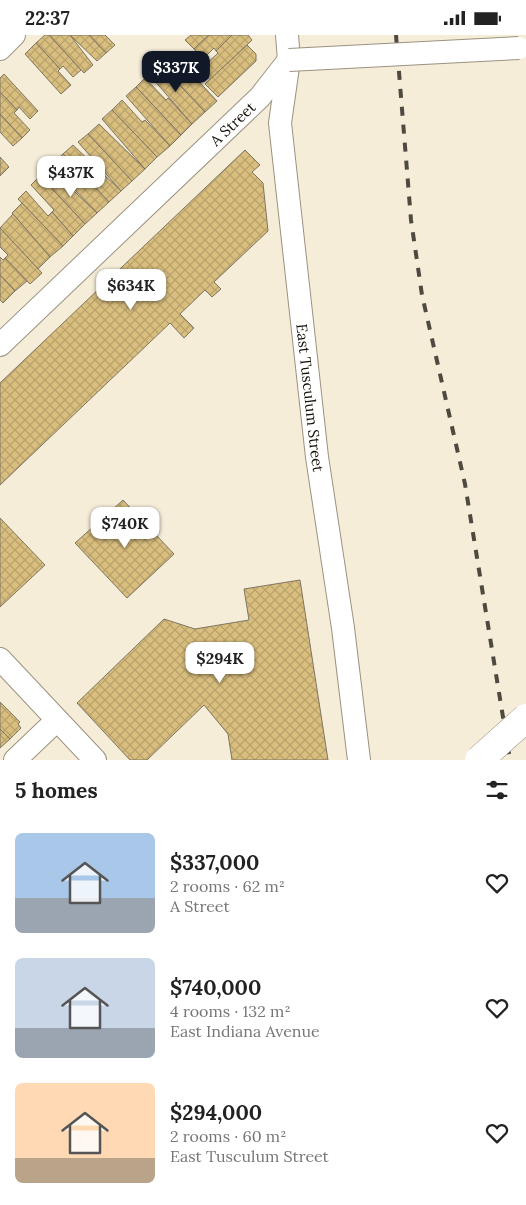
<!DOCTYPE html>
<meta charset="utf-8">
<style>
:root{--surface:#fff;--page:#f2f2f2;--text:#222;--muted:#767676;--accent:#111827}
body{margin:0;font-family:Lora,serif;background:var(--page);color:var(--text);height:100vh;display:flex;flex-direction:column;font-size:19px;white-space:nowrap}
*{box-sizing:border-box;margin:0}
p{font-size:16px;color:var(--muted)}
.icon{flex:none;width:28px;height:28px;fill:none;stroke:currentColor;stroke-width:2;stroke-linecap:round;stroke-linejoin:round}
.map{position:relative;height:725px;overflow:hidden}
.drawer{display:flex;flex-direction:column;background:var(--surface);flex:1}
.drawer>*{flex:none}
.price{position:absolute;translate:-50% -42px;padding:0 11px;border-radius:10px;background:#fff;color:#222;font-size:16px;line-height:32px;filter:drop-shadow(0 1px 2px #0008)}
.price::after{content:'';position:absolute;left:50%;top:30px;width:15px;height:11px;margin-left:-8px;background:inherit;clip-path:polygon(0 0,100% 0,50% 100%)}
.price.on{background:var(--accent);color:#fff}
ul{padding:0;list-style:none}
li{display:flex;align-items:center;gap:15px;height:125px;padding:0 15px}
li span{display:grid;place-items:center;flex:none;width:140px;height:100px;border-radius:8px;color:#555}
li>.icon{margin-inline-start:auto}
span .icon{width:60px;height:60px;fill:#fffc;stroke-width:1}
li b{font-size:21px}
h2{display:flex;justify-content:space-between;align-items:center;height:60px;padding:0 15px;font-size:21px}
.status{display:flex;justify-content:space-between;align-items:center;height:35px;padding:0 25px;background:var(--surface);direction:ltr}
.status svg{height:14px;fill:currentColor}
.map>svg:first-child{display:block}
.building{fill:url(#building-cross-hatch);stroke:#7e7664}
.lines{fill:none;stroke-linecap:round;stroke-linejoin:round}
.minor-casing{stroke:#9a9280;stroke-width:24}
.minor{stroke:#fff;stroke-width:22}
.rail{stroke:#4e4a40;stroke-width:4;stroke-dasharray:9 9;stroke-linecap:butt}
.minor-bridge-casing{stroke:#9a9280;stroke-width:24;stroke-linecap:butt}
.tertiary-bridge-casing{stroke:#9a9280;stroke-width:29;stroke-linecap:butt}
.minor-bridge{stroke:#fff;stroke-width:22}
.tertiary-bridge{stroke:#fff;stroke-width:28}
.labels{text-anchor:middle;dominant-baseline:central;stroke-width:5;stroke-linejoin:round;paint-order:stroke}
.street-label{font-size:15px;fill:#14110a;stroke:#fff}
</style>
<div class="status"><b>22:37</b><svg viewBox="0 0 49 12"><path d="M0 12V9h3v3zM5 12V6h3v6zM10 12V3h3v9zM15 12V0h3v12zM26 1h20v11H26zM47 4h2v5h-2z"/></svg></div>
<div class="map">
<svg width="526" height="725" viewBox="0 0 526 725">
<defs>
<pattern id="building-cross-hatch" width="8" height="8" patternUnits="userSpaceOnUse" patternTransform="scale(1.25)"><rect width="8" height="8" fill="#d9be7e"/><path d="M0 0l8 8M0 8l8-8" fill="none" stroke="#b9a26c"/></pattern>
</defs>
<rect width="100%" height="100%" fill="#f6edd9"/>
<g class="building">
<path d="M 45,0 L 49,0 L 81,35 L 73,42 L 63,31 L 60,34 L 36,8 Z"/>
<path d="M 49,0 L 70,0 L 93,30 L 84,38 Z"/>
<path d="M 70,0 L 89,0 L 106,18 L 97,26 Z"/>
<path d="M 89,0 L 105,0 L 115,10 L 106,18 Z"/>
<path d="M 191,0 L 209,0 L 194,14 L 185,5 Z"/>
<path d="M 209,0 L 232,0 L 216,16 L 214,13 L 203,24 L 194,14 Z"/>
<path d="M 232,0 L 248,0 L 252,5 L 210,45 L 200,35 L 218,18 L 216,16 Z"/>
<path d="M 36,8 L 60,34 L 58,36 L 71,50 L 61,59 L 25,19 Z"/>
<path d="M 247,10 L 256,19 L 256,26 L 218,62 L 205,49 Z"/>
<path d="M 167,18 L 189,42 L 192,39 L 217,66 L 205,77 L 157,26 Z"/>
<path d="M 157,26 L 205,77 L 192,89 L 146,36 Z"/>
<path d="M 4,39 L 38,76 L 30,84 L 19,72 L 17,75 L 0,57 L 0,43 Z"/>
<path d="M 145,43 L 166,65 L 168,63 L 192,89 L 181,100 L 136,52 Z"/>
<path d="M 136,52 L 181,100 L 170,111 L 126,61 Z"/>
<path d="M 0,57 L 17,75 L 14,78 L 30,95 L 22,103 L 0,79 Z"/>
<path d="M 122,65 L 142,87 L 145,85 L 170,111 L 157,122 L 112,75 Z"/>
<path d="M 112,75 L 157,122 L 145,134 L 102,84 Z"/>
<path d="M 0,79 L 22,103 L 13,111 L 0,97 Z"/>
<path d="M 99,89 L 145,134 L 132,146 L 88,99 Z"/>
<path d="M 88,99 L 132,146 L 121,156 L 78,107 Z"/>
<path d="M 73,110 L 121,156 L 109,167 L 63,119 Z"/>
<path d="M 245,115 L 260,130 L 252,137 L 263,148 L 268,196 L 214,247 L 221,254 L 212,262 L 205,255 L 180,279 L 194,293 L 184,303 L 170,288 L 0,450 L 0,348 Z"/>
<path d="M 63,119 L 109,167 L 97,178 L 72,152 L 75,150 L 54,127 Z"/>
<path d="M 0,122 L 9,132 L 0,141 Z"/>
<path d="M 54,137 L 97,178 L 85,189 L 45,146 Z"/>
<path d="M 40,141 L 85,189 L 73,201 L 52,177 L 54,175 L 31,150 Z"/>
<path d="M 26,156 L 48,181 L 52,177 L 73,201 L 63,211 L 18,164 Z"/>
<path d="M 22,168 L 63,211 L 50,222 L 12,178 Z"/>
<path d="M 13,179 L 50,222 L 38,234 L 0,193 Z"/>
<path d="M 0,193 L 42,238 L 30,249 L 5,223 L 8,220 L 0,212 Z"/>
<path d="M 0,222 L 3,225 L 5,223 L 27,246 L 15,256 L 0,240 Z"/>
<path d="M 0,240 L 15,256 L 3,268 L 0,265 Z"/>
<path d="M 123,465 L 174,519 L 127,563 L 75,508 Z"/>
<path d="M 0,483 L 45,530 L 0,572 Z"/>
<path d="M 300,545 L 328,725 L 232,725 L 228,699 L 204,670 L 147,725 L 130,725 L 77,668 L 164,584 L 195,594 L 249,585 L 244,554 Z"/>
<path d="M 0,667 L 20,687 L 18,689 L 21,693 L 10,704 L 0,694 Z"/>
<path d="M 0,694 L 10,704 L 0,713 Z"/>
</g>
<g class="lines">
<defs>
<g id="minor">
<path id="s1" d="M 287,0 L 289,25 L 280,88 L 317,422 L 343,593 L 359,725"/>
<path d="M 0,14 L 14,0"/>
<path id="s2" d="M 0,310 L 260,62 L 288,26"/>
<path d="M 0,624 L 95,725"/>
<path d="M 15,725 L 57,685"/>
</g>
</defs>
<use href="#minor" class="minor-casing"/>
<use href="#minor" class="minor"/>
<path class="rail" d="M 396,0 L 411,185 L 422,260 L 465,449 L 510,725"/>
<defs>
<path id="minor-bridge" d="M 289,25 L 519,13"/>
<path id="tertiary-bridge" d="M 479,725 L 526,683"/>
</defs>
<use href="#minor-bridge" class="minor-bridge-casing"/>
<use href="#tertiary-bridge" class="tertiary-bridge-casing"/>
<use href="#minor-bridge" class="minor-bridge"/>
<use href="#tertiary-bridge" class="tertiary-bridge"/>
</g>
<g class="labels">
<g class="street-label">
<text stroke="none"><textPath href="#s2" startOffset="321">A Street</textPath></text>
<text stroke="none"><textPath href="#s1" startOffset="365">East Tusculum Street</textPath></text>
</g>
</g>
</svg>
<b class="price on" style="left:176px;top:58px">$337K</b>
<b class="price" style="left:71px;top:163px">$437K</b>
<b class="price" style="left:131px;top:276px">$634K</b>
<b class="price" style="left:125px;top:514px">$740K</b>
<b class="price" style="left:220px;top:649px">$294K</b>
</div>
<section class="drawer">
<h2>5 homes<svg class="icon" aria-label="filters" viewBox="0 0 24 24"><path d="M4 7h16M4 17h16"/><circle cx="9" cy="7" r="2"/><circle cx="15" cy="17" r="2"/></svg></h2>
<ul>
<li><span style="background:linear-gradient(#a9c7e8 65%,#9aa5b1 0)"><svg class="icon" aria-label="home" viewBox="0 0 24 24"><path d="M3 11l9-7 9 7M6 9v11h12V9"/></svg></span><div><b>$337,000</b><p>2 rooms · 62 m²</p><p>A Street</p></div><svg class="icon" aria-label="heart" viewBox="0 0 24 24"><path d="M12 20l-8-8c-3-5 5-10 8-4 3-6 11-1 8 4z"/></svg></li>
<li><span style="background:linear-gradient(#c9d6e8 70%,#9aa5b1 0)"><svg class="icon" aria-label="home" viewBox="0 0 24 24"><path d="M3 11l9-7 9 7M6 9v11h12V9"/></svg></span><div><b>$740,000</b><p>4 rooms · 132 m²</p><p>East Indiana Avenue</p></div><svg class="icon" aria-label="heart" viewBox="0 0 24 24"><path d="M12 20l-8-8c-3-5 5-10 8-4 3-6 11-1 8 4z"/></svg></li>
<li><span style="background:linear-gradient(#ffd9b3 75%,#b9a48a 0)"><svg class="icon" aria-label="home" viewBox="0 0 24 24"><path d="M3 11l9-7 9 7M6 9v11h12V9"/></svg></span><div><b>$294,000</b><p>2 rooms · 60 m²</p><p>East Tusculum Street</p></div><svg class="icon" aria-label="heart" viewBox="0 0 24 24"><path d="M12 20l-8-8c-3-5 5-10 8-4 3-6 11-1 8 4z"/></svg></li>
</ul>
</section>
